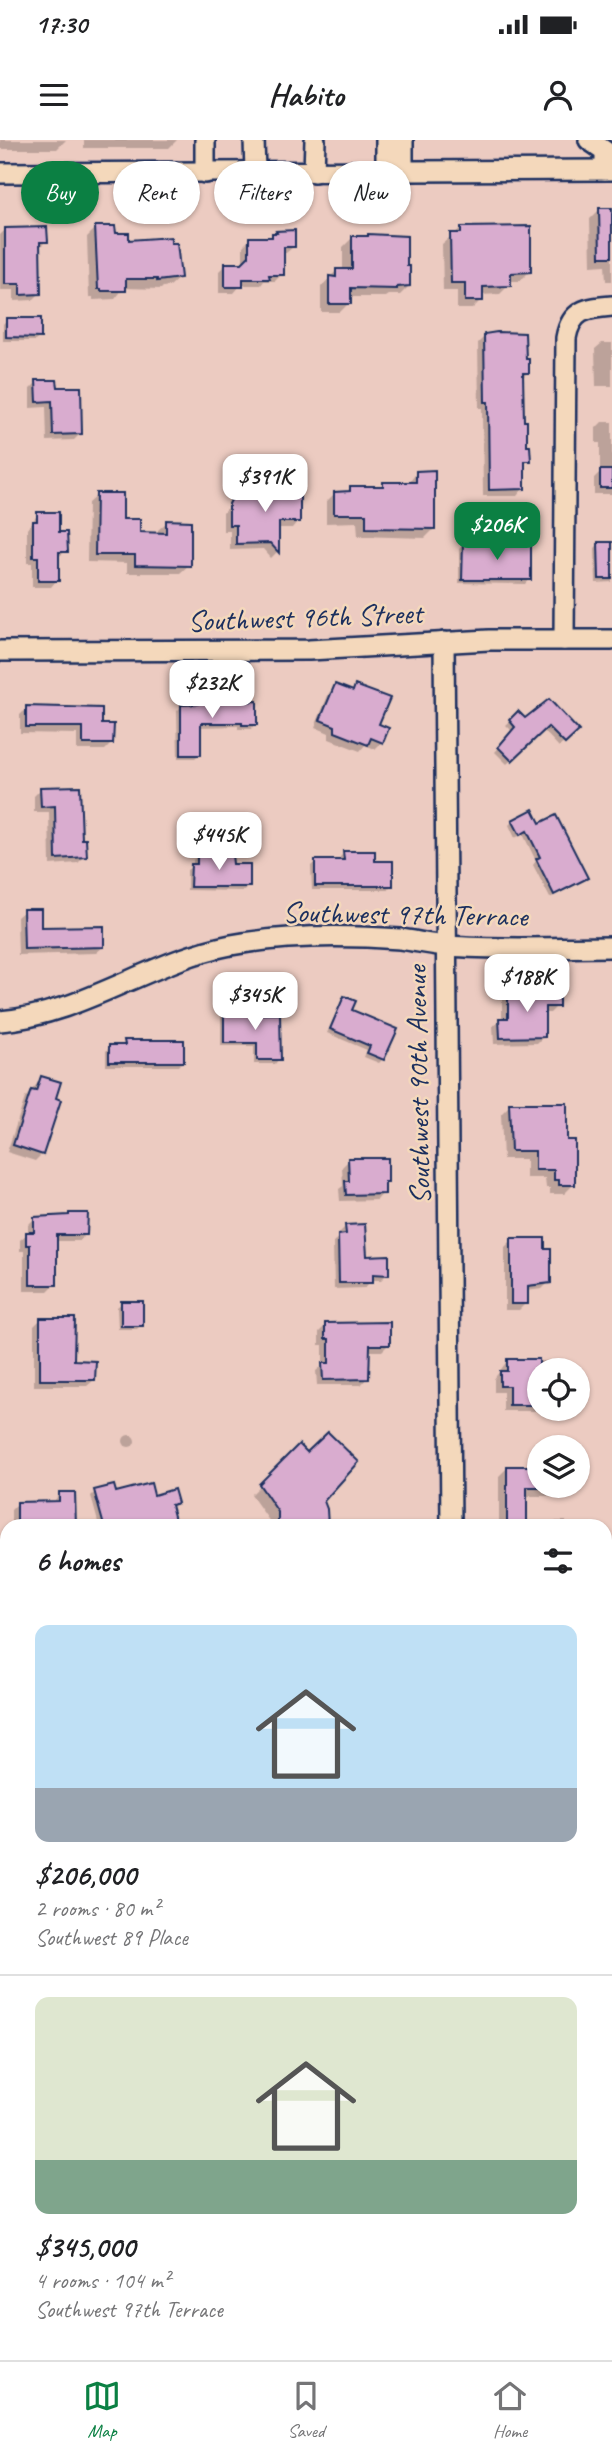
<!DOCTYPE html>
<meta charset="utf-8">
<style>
:root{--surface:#fff;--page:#f6f6f6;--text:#202124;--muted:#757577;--line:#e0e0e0;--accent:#0b8043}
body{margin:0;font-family:Caveat,sans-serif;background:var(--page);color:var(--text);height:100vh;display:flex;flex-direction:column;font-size:26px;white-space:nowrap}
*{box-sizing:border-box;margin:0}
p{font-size:23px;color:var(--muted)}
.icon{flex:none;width:38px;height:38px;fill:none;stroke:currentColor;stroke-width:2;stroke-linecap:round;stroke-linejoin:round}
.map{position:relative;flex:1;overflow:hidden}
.drawer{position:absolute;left:0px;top:1379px;width:612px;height:842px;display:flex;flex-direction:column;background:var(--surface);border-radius:21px 21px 0 0;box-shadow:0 2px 5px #0004}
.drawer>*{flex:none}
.guide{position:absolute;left:21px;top:21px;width:570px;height:63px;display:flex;gap:14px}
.buttons{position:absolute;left:527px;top:1218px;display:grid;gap:14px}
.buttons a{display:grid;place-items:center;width:63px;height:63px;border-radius:50%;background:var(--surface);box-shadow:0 2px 5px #0004;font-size:35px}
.price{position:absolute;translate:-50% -60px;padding:0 16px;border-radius:14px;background:#fff;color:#222;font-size:23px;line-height:46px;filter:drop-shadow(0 2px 4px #0008)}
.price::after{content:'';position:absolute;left:50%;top:42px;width:21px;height:16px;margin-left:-10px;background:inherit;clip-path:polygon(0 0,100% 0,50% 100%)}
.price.selected{background:var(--accent);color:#fff}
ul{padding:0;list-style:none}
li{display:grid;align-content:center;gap:14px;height:371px;padding:0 35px}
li+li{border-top:2px solid var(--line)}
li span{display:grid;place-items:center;height:217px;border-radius:14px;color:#555}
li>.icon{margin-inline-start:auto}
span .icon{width:126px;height:126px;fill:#fffc;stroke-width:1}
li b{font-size:30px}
h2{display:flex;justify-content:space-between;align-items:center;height:84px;padding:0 35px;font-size:30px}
.tag{padding:0 24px;border-radius:32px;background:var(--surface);box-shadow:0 2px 5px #0004;font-size:24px;line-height:63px}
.tag.selected{background:var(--accent);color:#fff}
.status{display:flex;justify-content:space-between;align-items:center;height:49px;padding:0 35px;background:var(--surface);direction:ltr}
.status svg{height:19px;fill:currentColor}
header{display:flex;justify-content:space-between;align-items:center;height:91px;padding:0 35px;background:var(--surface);font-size:32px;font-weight:800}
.tabs{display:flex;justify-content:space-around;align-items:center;height:98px;border-top:2px solid var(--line);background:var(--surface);font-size:19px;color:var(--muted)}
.tabs a{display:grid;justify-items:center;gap:4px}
.tabs .selected{color:var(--accent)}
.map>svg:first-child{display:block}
.shadow{fill:#0003}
.building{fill:#d9accf;stroke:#1b2f5e;stroke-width:2}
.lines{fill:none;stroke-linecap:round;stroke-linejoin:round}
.minor-casing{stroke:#1b2f5e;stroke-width:24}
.minor{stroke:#f4d8bb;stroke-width:19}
.labels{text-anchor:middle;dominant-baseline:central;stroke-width:5;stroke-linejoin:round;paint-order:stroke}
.street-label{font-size:30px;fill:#1b2f5e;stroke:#f4d8bb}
</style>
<div class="status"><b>17:30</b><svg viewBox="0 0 49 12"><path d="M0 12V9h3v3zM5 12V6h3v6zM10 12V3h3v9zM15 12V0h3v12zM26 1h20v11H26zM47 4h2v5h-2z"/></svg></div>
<header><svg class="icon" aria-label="menu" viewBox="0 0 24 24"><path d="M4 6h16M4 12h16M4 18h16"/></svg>Habito<svg class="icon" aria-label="person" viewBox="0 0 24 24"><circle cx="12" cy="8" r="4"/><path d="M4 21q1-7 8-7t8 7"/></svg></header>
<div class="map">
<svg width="612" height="2220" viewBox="0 0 612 2220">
<rect width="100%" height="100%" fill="#eccbc1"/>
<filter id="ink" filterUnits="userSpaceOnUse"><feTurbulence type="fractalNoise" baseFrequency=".0143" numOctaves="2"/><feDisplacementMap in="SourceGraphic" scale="14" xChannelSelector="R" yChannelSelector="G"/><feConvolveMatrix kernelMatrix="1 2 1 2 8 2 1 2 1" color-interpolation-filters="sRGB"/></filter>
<g filter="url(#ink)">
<g class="shadow">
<path d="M 0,0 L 66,0 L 57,9 L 0,9 Z"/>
<path d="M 84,0 L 177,0 L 169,8 L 84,8 Z"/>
<path d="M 612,68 L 612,141 L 606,141 L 605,125 L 591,126 L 590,79 L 599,70 Z"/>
<path d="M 96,88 L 127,102 L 179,138 L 170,146 L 163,147 L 161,149 L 124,148 L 115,159 L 93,160 L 93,157 L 89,157 L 87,97 Z"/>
<path d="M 461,88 L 529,132 L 520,141 L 509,141 L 509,145 L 500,154 L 481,155 L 481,160 L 472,169 L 457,169 L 457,151 L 443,151 L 442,104 Z"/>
<path d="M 5,90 L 46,101 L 39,108 L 39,154 L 33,160 L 14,161 L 14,150 L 0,150 L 0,95 Z"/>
<path d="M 277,92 L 293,107 L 286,113 L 282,113 L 282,134 L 275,141 L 264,141 L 261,145 L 241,145 L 234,153 L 219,153 L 219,131 L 225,125 L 243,124 L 243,106 L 250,99 L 269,98 Z"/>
<path d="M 352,98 L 405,128 L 409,146 L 400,155 L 389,155 L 386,157 L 349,157 L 349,163 L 340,172 L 321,172 L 321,147 L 337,130 L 343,130 L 343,107 Z"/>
<path d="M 7,179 L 40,197 L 35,201 L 3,201 L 3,184 Z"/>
<path d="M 485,196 L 524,221 L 528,232 L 521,239 L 525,308 L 529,320 L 523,326 L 523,349 L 517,356 L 483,356 L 482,268 L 479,268 L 478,203 Z"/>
<path d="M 602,203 L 612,203 L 612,246 L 596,246 L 595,209 Z"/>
<path d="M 37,242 L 56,249 L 80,294 L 74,300 L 47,301 L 46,267 L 30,268 L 30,249 Z"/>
<path d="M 602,282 L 612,282 L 612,354 L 594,354 L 594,338 L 600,332 L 600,303 L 596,303 L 596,288 Z"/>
<path d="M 417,332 L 434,389 L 425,398 L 358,396 L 357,382 L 326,383 L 326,362 L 335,353 L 345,353 L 350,348 L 380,348 L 384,344 L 408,344 Z"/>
<path d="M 266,345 L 298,381 L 292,388 L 277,388 L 277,412 L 271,418 L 263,409 L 230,410 L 230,391 L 223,391 L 223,373 L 236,358 L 250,359 L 256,356 Z"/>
<path d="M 97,355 L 121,381 L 138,394 L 158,394 L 158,390 L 167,382 L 189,425 L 180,433 L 127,433 L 127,423 L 87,422 L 88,363 Z"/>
<path d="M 38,374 L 57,394 L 66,411 L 57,418 L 57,440 L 51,447 L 32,447 L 32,423 L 27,423 L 27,389 Z"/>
<path d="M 612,403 L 612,442 L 596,443 L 595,408 L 599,404 Z"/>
<path d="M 463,405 L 529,439 L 525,444 L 459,443 L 459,409 Z"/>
<path d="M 336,546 L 351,552 L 356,547 L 377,585 L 382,602 L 375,609 L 365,605 L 360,611 L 329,599 L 329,593 L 315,587 L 329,553 Z"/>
<path d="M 198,563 L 255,584 L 251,589 L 238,589 L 238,586 L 199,587 L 200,614 L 195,618 L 178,618 L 177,571 L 182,566 L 195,566 Z"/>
<path d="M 27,568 L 100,585 L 112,603 L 105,610 L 77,610 L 77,594 L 20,593 L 20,575 Z"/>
<path d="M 518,574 L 525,580 L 577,591 L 559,607 L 543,590 L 507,624 L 495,612 L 513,592 L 506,585 Z"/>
<path d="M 79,648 L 80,701 L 85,716 L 78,723 L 50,725 L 49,672 L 34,672 L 34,656 L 41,649 Z"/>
<path d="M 513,681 L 539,686 L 586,738 L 550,758 L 533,725 L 536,721 L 523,694 L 515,698 L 509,685 Z"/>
<path d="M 344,713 L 373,722 L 392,745 L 387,750 L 312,750 L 311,726 L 316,721 L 340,721 L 340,717 Z"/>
<path d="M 198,716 L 231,726 L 248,746 L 244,751 L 187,750 L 187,730 L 193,726 L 193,720 Z"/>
<path d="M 24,771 L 39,789 L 103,807 L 96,813 L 18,815 L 17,777 Z"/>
<path d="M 509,850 L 557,866 L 550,873 L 543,873 L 544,896 L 537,903 L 494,904 L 493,886 L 502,879 L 502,857 Z"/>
<path d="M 345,858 L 350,871 L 383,919 L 379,923 L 364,917 L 367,910 L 327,893 L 341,862 Z"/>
<path d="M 225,871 L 243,875 L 279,919 L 275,924 L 254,924 L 254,906 L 221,906 L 221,876 Z"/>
<path d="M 125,902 L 182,922 L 178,926 L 106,926 L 106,911 L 110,907 L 120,907 Z"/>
<path d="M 42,938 L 54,959 L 42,1014 L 35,1021 L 7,1012 L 25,958 Z"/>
<path d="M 510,965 L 565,1001 L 573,1045 L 564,1054 L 550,1054 L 550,1048 L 546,1048 L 545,1038 L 526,1038 L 526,1019 L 503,1019 L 501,974 Z"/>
<path d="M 349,1020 L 386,1042 L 383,1044 L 383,1053 L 377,1060 L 340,1061 L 339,1049 L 343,1046 L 342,1027 Z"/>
<path d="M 35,1078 L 86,1094 L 79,1101 L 55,1101 L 55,1144 L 48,1151 L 24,1151 L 24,1111 L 20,1111 L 20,1100 L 28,1093 L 28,1085 Z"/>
<path d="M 346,1086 L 366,1117 L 387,1134 L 381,1140 L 371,1140 L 365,1148 L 334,1149 L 333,1102 L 340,1096 L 340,1092 Z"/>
<path d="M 512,1100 L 549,1142 L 542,1149 L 526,1151 L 526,1163 L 519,1170 L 505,1170 L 505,1107 Z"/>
<path d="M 122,1163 L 141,1185 L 137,1189 L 118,1189 L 117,1167 Z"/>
<path d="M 41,1179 L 72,1222 L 94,1240 L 87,1246 L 34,1246 L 34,1186 Z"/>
<path d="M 326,1185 L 389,1204 L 382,1211 L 368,1211 L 367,1238 L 361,1245 L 317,1245 L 316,1231 L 323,1225 L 323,1205 L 319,1205 L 319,1192 Z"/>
<path d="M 507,1221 L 555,1221 L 555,1230 L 539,1230 L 539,1269 L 551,1269 L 548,1271 L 503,1271 L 503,1252 L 494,1252 L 494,1239 Z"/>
<circle cx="129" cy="1301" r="6"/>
<path d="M 299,1306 L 322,1361 L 326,1386 L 270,1386 L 270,1382 L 251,1355 Z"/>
<path d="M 578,1322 L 580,1322 L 580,1347 L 571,1356 L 525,1356 L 525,1386 L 499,1386 L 499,1336 L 508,1327 L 539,1327 L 539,1346 L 578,1346 Z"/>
<path d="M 95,1352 L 153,1357 L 176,1363 L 170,1368 L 173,1380 L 162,1386 L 99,1386 L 91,1356 Z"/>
<path d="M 59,1354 L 74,1386 L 11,1386 L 11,1370 L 17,1364 L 53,1363 Z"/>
<path d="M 556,1381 L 566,1381 L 566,1386 L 551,1386 Z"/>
<path d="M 610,2089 L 612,2089 L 612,2117 L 606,2117 L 606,2093 Z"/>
<path d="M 612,2193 L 612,2220 L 608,2220 L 608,2198 Z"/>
<rect x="430" y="2214" width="100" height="6"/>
</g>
<g class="building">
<path d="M 599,68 L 612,68 L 612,117 L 600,117 Z"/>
<path d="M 95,86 L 115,86 L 116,93 L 129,93 L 129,100 L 171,97 L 171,103 L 177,103 L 181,138 L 157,141 L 157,139 L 126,139 L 126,151 L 101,151 L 101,149 L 98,149 Z"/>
<path d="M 531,86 L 531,132 L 511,133 L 511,146 L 483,147 L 483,161 L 465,161 L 465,143 L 451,143 L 450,93 L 461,93 L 461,87 Z"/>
<path d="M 47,87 L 48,102 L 40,102 L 41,154 L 20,155 L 20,144 L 5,144 L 5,88 Z"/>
<path d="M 295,90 L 295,107 L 284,107 L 284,135 L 269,135 L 270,139 L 243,139 L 243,147 L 225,147 L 225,123 L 242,123 L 249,116 L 249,97 L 272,97 L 272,93 L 277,93 L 276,91 Z"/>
<path d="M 368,94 L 407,96 L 407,126 L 410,126 L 410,146 L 397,147 L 397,149 L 351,148 L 351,164 L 329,164 L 329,136 L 336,137 L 336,129 L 352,129 L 352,96 L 368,96 Z"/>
<path d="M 6,178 L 41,178 L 41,198 L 6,197 Z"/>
<path d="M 497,192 L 525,193 L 526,219 L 529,219 L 529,233 L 523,233 L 524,281 L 527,281 L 527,306 L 530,306 L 531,321 L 525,321 L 525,349 L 489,350 L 488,262 L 485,262 L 484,194 Z"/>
<path d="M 36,240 L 57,240 L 58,247 L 81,247 L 82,294 L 53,295 L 52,261 L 37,262 Z"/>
<path d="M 435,330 L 435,389 L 366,388 L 366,374 L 334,374 L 334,352 L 350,351 L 350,346 L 383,346 L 383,342 L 416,342 L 416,331 Z"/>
<rect x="600" y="330" width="12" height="18"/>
<path d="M 300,343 L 300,382 L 279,382 L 279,413 L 270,403 L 236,404 L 236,385 L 229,385 L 229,364 L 231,360 L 236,356 L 249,358 L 259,353 L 265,344 Z"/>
<path d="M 96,353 L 123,353 L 123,379 L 140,379 L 140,392 L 166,393 L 166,380 L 191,381 L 191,426 L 135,425 L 135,415 L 95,415 Z"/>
<path d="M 37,372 L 59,372 L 59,392 L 67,392 L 68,412 L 59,412 L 59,441 L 38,441 L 38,417 L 33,417 L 33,381 L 37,381 Z"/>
<path d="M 598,402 L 612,402 L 612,439 L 599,439 Z"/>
<path d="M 463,403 L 531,403 L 531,440 L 462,440 Z"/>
<path d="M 335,544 L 353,551 L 355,545 L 390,558 L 379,584 L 389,588 L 383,603 L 371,598 L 368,605 L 335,592 L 335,586 L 320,580 Z"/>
<path d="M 549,559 L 579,591 L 565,604 L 548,587 L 512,621 L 498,607 L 515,587 L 509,580 L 518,571 L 525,578 Z"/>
<path d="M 257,561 L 257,585 L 242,585 L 242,583 L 201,583 L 201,615 L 181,615 L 181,565 L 198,564 L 197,562 Z"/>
<path d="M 26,566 L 102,568 L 102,584 L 114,584 L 113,604 L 83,604 L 83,587 L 26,587 Z"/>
<path d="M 80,646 L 82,699 L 86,699 L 87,717 L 56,719 L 55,666 L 41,667 L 40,647 Z"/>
<path d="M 533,669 L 540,683 L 556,675 L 588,738 L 554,755 L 536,719 L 540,717 L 527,691 L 520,695 L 512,680 Z"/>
<path d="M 343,711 L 375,711 L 375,721 L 393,721 L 393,746 L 315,746 L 315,720 L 344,720 Z"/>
<path d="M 197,714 L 232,714 L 233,724 L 250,724 L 250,747 L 190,747 L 191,724 L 197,724 Z"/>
<path d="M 23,769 L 41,769 L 41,787 L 104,786 L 104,807 L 24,809 Z"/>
<path d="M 508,848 L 522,848 L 522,853 L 559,853 L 559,867 L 545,867 L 545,897 L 500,898 L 499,878 L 508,878 Z"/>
<path d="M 344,856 L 356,861 L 352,870 L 398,889 L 384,920 L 367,913 L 370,906 L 330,889 Z"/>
<path d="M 224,870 L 244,870 L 244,874 L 280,874 L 281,920 L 257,920 L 257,903 L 224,903 Z"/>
<path d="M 124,900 L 184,900 L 184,922 L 109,922 L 109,905 L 125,905 Z"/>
<path d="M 41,936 L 61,942 L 56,958 L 61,960 L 43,1015 L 13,1005 L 31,950 L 36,951 Z"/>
<path d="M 509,963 L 567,963 L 567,1000 L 575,1000 L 575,1045 L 559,1045 L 559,1040 L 554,1040 L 554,1030 L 535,1030 L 535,1011 L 511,1011 Z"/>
<path d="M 348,1018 L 388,1018 L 388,1042 L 385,1042 L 385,1054 L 346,1055 L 345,1041 L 349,1041 Z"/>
<path d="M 69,1073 L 88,1073 L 87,1095 L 57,1095 L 57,1145 L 30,1145 L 30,1105 L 26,1105 L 26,1092 L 34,1092 L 34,1077 L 69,1075 Z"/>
<path d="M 365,1084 L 367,1116 L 389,1115 L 389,1135 L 373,1134 L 373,1143 L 339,1143 L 338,1095 L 346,1094 L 345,1085 Z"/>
<path d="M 511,1098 L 545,1098 L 545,1109 L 551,1109 L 551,1143 L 528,1146 L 528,1164 L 511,1164 Z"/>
<rect x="121" y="1161" width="22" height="25"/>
<path d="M 40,1178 L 75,1178 L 74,1220 L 96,1221 L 95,1240 L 40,1240 Z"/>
<path d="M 390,1182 L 390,1205 L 370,1205 L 369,1239 L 323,1240 L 322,1223 L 329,1223 L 329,1199 L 325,1199 L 325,1183 Z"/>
<path d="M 507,1219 L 539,1219 L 539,1265 L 509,1265 L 509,1246 L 500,1246 L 500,1231 L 507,1231 Z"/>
<path d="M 328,1292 L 359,1322 L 324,1361 L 327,1369 L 328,1386 L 278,1386 L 278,1372 L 259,1344 L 299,1304 L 307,1312 Z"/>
<path d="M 507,1326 L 539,1326 L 539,1347 L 527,1347 L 527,1386 L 507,1386 Z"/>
<path d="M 151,1343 L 154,1355 L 174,1349 L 178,1363 L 171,1365 L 175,1380 L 154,1386 L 104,1386 L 94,1350 L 114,1345 L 116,1352 Z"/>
<path d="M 59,1352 L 75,1352 L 76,1386 L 17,1386 L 17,1362 L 59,1361 Z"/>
</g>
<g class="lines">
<defs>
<g id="minor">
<path d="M 205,0 L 205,33"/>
<path d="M 254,0 L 255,32"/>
<path d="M 403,0 L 403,32"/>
<path d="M 589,0 L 605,11 L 605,30"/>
<path d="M 314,32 L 315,0"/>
<path d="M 386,32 L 386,0"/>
<path d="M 0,33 L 612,30"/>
<path d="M 564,500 L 566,198 C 571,170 586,168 612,166"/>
<path d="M 444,502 L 451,1386"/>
<path d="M 0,511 L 309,510 L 489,500 L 612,500"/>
<path d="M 0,881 C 81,875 151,820 231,805 C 286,795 345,795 400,799 C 416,801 432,805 448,806 C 502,810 557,807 612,807"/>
<path d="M 0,1444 L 7,1445"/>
<path d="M 606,1451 L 612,1451"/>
<path d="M 0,1989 L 7,1989"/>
<path d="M 0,2220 L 217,2220"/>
<path d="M 570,2220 L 570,2214"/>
</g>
</defs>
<use href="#minor" class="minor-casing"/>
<use href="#minor" class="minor"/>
</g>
</g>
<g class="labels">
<g class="street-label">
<text transform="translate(305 477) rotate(-2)">Southwest 96th Street</text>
<text transform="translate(405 774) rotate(1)">Southwest 97th Terrace</text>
<text transform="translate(418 945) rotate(-91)">Southwest 90th Avenue</text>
</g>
</g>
</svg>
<div class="buttons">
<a><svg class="icon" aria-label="locate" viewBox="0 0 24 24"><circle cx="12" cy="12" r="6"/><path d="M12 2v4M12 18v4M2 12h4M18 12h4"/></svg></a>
<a><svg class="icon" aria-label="layers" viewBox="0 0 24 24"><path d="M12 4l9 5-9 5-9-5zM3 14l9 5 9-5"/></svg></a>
</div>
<b class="price" style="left:265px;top:374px">$391K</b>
<b class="price selected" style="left:497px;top:422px">$206K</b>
<b class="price" style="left:212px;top:580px">$232K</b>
<b class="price" style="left:219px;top:732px">$445K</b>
<b class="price" style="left:527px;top:874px">$188K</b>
<b class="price" style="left:255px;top:892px">$345K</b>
<div class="guide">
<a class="tag selected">Buy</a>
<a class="tag">Rent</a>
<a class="tag">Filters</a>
<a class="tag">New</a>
</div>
<section class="drawer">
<h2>6 homes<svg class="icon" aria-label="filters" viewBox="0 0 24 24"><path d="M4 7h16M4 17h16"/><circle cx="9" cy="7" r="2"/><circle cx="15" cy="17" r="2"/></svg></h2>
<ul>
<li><span style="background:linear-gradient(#bfe0f5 75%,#9aa5b1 0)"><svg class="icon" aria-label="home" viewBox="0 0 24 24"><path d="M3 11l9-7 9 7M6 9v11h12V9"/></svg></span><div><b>$206,000</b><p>2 rooms · 80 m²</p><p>Southwest 89 Place</p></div></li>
<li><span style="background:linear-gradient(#dfe7d0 75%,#7fa58c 0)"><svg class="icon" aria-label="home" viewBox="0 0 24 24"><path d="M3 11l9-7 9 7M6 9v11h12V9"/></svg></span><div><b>$345,000</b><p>4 rooms · 104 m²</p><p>Southwest 97th Terrace</p></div></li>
</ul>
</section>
</div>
<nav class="tabs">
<a class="selected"><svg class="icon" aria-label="map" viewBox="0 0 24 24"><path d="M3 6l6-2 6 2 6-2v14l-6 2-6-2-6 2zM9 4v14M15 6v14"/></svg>Map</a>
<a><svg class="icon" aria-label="saved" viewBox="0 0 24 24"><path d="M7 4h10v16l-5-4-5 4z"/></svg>Saved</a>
<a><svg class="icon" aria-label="home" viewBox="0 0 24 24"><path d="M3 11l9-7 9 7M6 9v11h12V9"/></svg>Home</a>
</nav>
